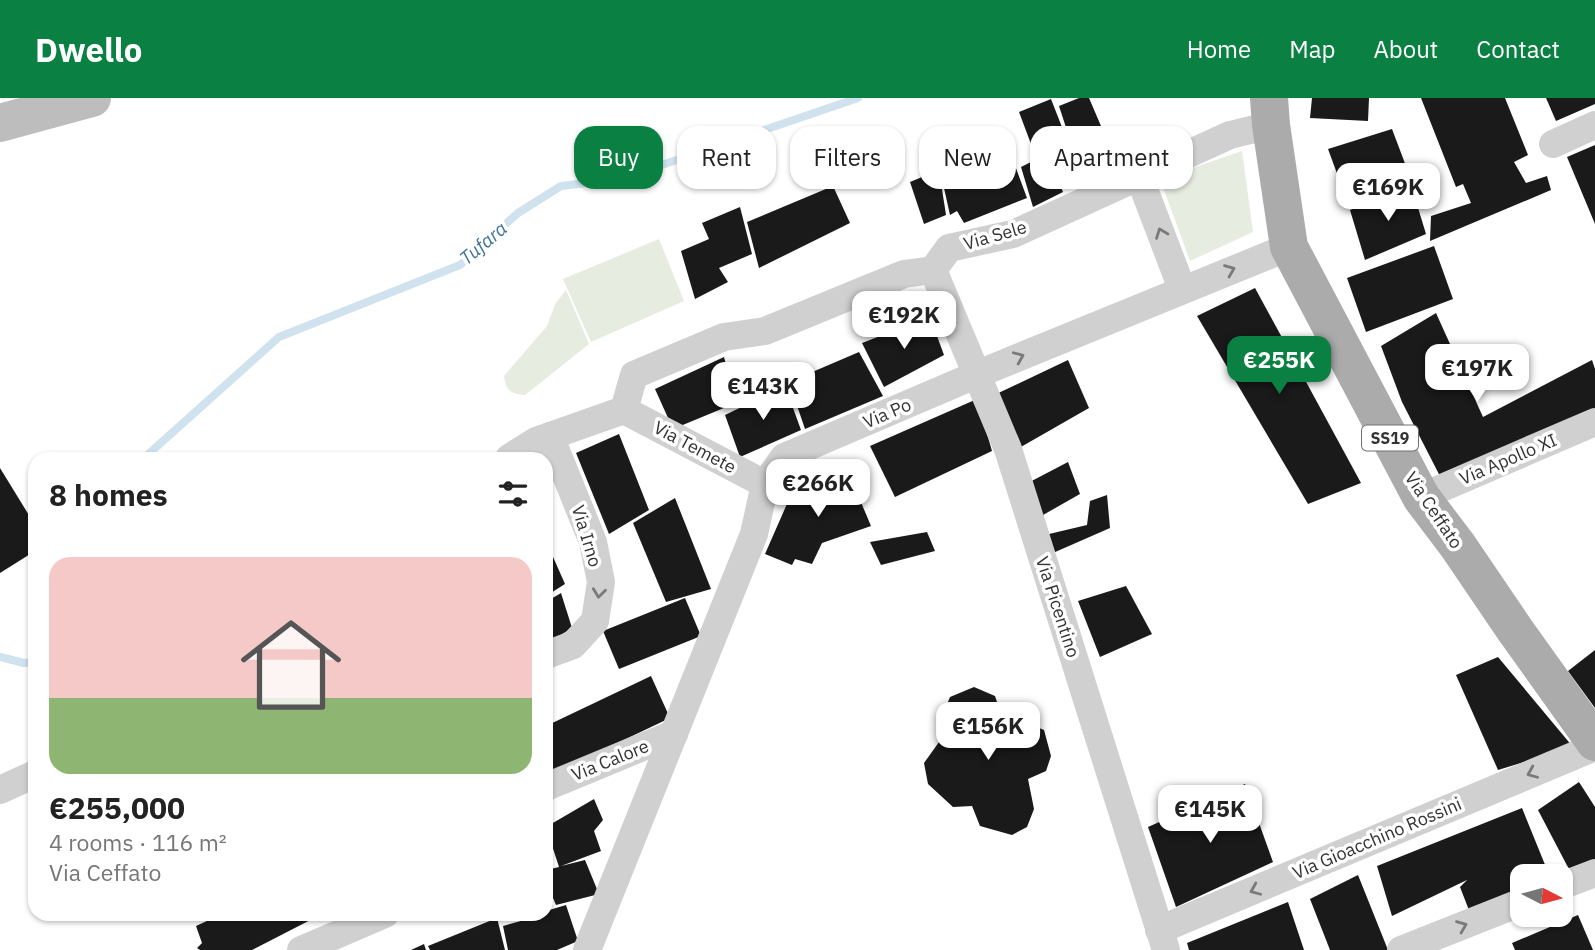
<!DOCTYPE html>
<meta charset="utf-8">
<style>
:root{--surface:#fff;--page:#f2f2f2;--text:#222;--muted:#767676;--line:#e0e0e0;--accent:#0b8043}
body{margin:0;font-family:"IBM Plex Sans",sans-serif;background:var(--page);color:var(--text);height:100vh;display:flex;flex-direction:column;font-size:26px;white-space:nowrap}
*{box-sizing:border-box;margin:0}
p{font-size:23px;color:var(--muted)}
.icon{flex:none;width:38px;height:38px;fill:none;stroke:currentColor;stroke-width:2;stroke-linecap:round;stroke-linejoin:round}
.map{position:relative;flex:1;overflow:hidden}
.panel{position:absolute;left:28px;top:354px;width:525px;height:469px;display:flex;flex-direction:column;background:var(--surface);border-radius:21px;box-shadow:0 2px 5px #0004}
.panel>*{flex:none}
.hud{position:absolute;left:574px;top:28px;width:665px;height:63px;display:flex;gap:14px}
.needle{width:46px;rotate:96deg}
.fabs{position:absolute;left:1510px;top:766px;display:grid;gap:14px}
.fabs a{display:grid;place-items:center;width:63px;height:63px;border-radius:14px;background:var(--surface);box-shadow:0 2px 5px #0004;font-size:35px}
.price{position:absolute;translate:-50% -60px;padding:0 16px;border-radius:14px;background:#fff;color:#222;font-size:23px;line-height:46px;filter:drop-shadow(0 2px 4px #0008)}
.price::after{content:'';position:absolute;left:50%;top:42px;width:21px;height:16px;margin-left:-10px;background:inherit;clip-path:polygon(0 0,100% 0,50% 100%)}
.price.active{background:var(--accent);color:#fff}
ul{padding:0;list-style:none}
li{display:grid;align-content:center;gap:14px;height:371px;padding:0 21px}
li+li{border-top:2px solid var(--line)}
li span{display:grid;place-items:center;height:217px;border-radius:21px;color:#555}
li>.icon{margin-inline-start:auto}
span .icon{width:126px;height:126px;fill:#fffc;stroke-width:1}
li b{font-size:30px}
h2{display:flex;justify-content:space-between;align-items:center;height:84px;padding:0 21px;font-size:30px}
.tag{padding:0 24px;border-radius:21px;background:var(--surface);box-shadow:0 2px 5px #0004;font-size:24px;line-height:63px}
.tag.active{background:var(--accent);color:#fff}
header{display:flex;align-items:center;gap:42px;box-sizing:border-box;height:98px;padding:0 35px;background:var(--accent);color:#fff}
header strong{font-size:33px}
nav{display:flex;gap:38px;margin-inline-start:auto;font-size:24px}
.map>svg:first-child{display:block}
.green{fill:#e6ecdf}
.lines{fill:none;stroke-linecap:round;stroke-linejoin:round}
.stream{stroke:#cfe2ee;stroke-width:8}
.building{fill:#1a1a1a}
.street{stroke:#d0d0d0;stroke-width:28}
.secondary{stroke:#bdbdbd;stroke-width:38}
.primary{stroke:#ababab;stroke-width:38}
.oneway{stroke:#7a7a7a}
.labels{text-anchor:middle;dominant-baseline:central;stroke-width:7;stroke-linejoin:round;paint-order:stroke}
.shield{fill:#fff;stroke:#707070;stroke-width:2}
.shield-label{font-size:16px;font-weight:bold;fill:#333}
.street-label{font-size:18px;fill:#333;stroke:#fff}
.water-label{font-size:19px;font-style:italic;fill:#3f7597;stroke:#fff}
</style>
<header>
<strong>Dwello</strong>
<nav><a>Home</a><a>Map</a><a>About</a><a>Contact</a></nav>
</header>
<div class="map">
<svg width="1595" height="852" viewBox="0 0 1595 852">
<rect width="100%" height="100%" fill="#fff"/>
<g class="green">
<path d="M 1242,53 L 1253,134 L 1190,163 L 1160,81 Z"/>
<path d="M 659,141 L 684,203 L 591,244 L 563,181 Z"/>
<path d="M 566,192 L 589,246 L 525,297 C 510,296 506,292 504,278 L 547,228 L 555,206 Z"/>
</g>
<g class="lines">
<g class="stream">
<path d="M 144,360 L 279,239 L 460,167 L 518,115 L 561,88 L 621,81 L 858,0"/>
<path d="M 0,559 L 24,565 L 35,564"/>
</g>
</g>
<g class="building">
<path d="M 1079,0 L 1089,0 L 1104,35 L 1074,54 L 1059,8 Z"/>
<path d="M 1312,0 L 1369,0 L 1368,23 L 1310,20 Z"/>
<path d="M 1421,0 L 1505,0 L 1528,57 L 1514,64 L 1526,85 L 1547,78 L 1551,92 L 1430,143 L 1431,118 L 1471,105 L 1463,86 L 1456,89 Z"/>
<path d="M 1546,0 L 1595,0 L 1595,6 L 1556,23 Z"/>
<path d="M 1051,1 L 1067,42 L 1034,54 L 1019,14 Z"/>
<path d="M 1392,31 L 1409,76 L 1346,100 L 1328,51 Z"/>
<path d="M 1595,47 L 1595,126 L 1567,59 Z"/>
<path d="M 1010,54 L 1027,100 L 964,125 L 957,113 L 950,117 L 944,90 Z"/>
<path d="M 1047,56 L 1063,94 L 1033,109 L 1021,69 Z"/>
<path d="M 939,72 L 946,117 L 924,126 L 910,84 Z"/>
<path d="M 833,88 L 850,125 L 759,170 L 747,124 Z"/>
<path d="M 1412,90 L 1426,136 L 1365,162 L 1350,112 Z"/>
<path d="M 740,109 L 752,156 L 719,170 L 728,184 L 695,201 L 681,153 L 709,141 L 702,125 Z"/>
<path d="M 1434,148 L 1453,201 L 1366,234 L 1347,180 Z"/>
<path d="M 1255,190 L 1361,385 L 1308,406 L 1197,218 Z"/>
<path d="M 1436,215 L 1483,319 L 1592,262 L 1595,271 L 1595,319 L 1444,386 L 1402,304 L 1381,248 Z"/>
<path d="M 930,219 L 944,257 L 884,289 L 862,245 Z"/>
<path d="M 859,254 L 883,298 L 805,331 L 789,284 Z"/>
<path d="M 724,259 L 736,305 L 673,331 L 655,291 Z"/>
<path d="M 1068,262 L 1089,310 L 1014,353 L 992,298 Z"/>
<path d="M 785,288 L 801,332 L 740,359 L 725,317 Z"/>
<path d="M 977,301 L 992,353 L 895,399 L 870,348 Z"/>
<path d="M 619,336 L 649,412 L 609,436 L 576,355 Z"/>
<path d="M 1068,364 L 1080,396 L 1043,417 L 1049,436 L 1087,427 L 1090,403 L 1107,397 L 1110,430 L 1046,458 L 1024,387 Z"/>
<path d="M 0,370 L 35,427 L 35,453 L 0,475 Z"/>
<path d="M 847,371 L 871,428 L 822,445 L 812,466 L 795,461 L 792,467 L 765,456 L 790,399 Z"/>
<path d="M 675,400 L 711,491 L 666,504 L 633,425 Z"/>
<path d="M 927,434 L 935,453 L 881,467 L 870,444 Z"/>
<path d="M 546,443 L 565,486 L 546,498 Z"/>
<path d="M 1126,488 L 1152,536 L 1100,559 L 1078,503 Z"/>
<path d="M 561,495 L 572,530 L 546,546 L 546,504 Z"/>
<path d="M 685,500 L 701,538 L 619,571 L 603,533 Z"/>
<path d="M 1595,552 L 1595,610 L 1568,573 Z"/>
<path d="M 1498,559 L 1573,649 L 1498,672 L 1456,577 Z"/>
<path d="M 651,578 L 670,620 L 546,679 L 546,628 Z"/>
<path d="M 974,589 L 995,598 L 1003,622 L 1025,624 L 1044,632 L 1051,658 L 1046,673 L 1028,681 L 1034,711 L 1027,729 L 1012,737 L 980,728 L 972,708 L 953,709 L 928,686 L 924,665 L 939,644 L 956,639 L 942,619 L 950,599 Z"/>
<path d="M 1579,684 L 1595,709 L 1595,768 L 1572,777 L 1538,712 Z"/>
<path d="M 1245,686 L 1273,764 L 1176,809 L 1148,729 Z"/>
<path d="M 594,701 L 603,722 L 594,733 L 601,753 L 561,768 L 585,762 L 599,796 L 556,807 L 550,793 L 546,795 L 546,772 L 559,769 L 546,729 Z"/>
<path d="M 1522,710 L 1550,779 L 1522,779 L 1522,799 L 1472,820 L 1460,789 L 1467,782 L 1392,818 L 1377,768 Z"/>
<path d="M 1358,777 L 1388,852 L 1330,852 L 1310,801 Z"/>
<path d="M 1288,804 L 1304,852 L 1189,852 L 1187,845 Z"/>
<path d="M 566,807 L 578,843 L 557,852 L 508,852 L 503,828 L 546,816 L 546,813 Z"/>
<path d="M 222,816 L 322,816 L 252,852 L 200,852 L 197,850 L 202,845 L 196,828 Z"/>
<path d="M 1578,817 L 1593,852 L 1515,852 L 1512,845 Z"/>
<path d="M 497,820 L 505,852 L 430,852 L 428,848 Z"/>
<path d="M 424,846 L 426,852 L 411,852 Z"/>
</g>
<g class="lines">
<g class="street">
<path d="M 1553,46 L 1595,27"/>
<path d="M 1139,78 L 1182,191"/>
<path d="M 933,172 L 1008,351 L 1166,852"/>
<path d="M 624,312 L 765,386"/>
<path d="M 509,360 L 536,343 L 624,312 L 634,277 L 724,239 L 765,233 L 904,176 L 933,172 L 949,150 L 1013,136 L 1230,37 L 1271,27"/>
<path d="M 1421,399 L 1595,324"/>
<path d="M 546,557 L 573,547 L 595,523 L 601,484 L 593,444 L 550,338"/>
<path d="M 546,689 L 674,636"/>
<path d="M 0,692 L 35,676"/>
<path d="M 1561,788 L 1595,775"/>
<path d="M 1159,832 L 1595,649"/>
<path d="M 301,852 L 385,816"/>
<path d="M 587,852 L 754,436 L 765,386 L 784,359 L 978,276 L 1289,149"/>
<path d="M 1401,852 L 1522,804"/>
</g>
<path class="secondary" d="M 0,25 L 92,0"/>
<path class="primary" d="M 1269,0 L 1271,27 L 1289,149 L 1421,399 L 1458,448 L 1515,532 L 1595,644"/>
</g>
<defs><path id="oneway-chevron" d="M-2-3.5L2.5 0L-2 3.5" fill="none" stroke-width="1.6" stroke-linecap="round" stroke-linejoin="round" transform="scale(1.75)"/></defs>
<g class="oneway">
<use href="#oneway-chevron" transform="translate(1161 135) rotate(-111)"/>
<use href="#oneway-chevron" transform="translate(1230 172) rotate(-22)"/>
<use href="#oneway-chevron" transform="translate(1019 259) rotate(-23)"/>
<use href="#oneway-chevron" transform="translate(599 495) rotate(97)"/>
<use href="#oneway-chevron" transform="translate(1532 675) rotate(157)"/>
<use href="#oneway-chevron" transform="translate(1255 792) rotate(157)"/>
<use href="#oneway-chevron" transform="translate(1462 828) rotate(-22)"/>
</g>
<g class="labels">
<rect class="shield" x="1362" y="327.5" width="56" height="25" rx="5"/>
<g class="shield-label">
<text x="1390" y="340">SS19</text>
</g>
<g class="street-label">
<text transform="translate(995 137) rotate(-16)">Via Sele</text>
<text transform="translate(887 315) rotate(-23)">Via Po</text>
<text transform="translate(695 349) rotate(28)">Via Temete</text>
<text transform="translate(1508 361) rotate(-23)">Via Apollo XI</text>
<text transform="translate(1434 412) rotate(56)">Via Ceffato</text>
<text transform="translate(587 438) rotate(73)">Via Irno</text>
<text transform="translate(1058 509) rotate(72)">Via Picentino</text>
<text transform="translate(610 662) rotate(-22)">Via Calore</text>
<text transform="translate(1377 740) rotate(-23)">Via Gioacchino Rossini</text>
</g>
<g class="water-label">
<text transform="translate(483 145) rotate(-40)">Tufara</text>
</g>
</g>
</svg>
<div class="fabs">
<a><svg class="needle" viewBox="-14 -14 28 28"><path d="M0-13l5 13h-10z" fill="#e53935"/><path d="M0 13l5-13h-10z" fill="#767676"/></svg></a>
</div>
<b class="price" style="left:1388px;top:125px">€169K</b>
<b class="price" style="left:904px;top:253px">€192K</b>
<b class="price active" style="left:1279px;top:298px">€255K</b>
<b class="price" style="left:1477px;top:306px">€197K</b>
<b class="price" style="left:763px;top:324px">€143K</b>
<b class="price" style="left:818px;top:421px">€266K</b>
<b class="price" style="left:988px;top:664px">€156K</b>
<b class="price" style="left:1210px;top:747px">€145K</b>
<div class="hud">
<a class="tag active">Buy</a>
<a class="tag">Rent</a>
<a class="tag">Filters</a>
<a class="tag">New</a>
<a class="tag">Apartment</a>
</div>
<section class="panel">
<h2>8 homes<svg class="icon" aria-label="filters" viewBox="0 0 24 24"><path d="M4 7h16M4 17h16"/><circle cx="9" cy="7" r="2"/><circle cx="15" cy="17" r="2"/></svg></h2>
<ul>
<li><span style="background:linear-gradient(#f6c9c9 65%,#8fb573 0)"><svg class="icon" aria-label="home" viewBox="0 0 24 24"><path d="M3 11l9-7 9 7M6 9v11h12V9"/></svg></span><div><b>€255,000</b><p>4 rooms · 116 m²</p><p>Via Ceffato</p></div></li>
</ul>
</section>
</div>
